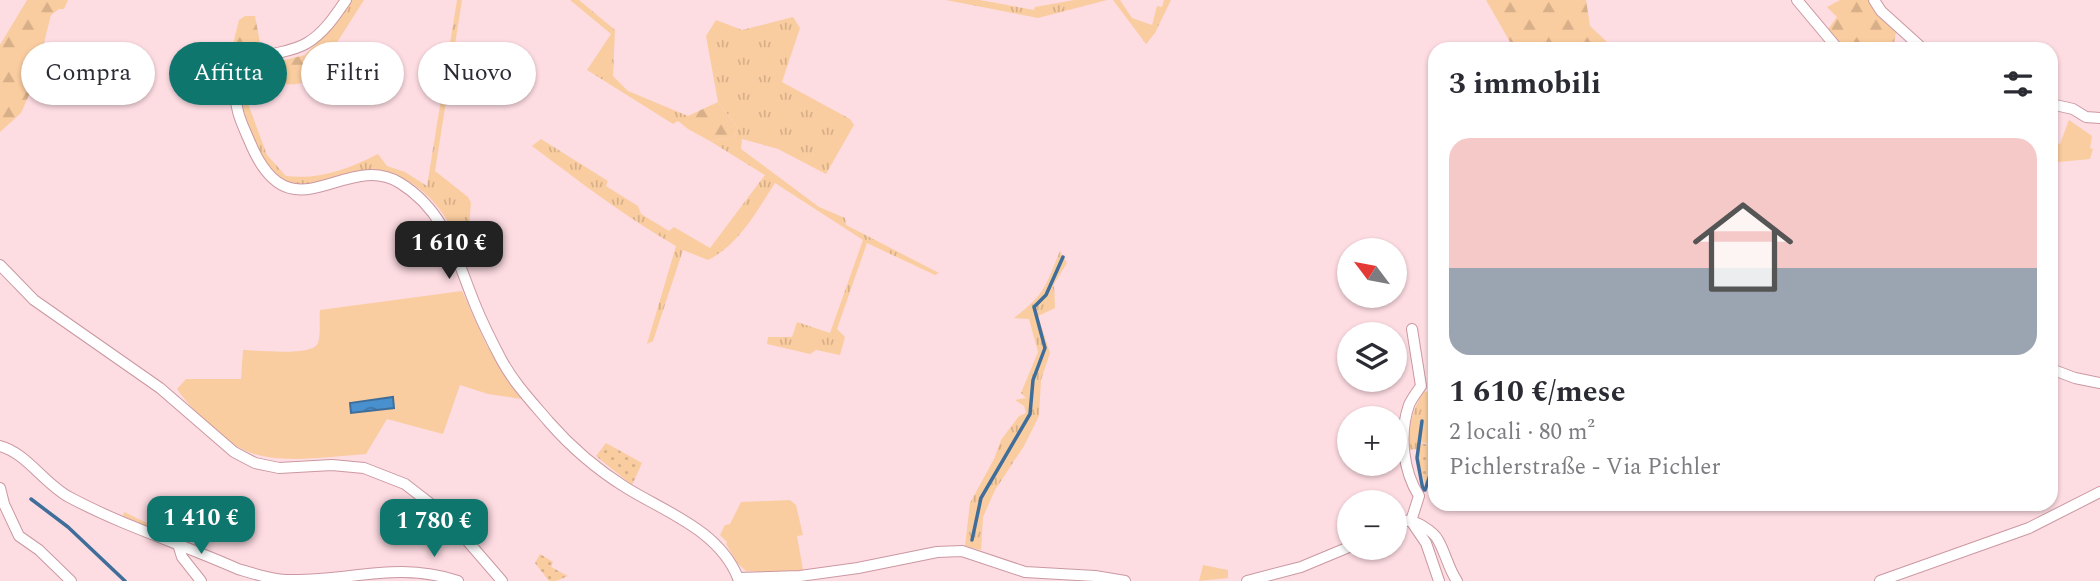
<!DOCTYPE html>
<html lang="it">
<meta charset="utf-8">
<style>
:root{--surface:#fff;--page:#f7f7f7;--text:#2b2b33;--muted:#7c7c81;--line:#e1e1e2;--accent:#0f766e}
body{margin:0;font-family:Spectral,serif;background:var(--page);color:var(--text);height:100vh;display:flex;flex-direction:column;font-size:26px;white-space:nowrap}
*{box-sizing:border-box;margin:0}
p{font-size:23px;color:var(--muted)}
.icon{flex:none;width:38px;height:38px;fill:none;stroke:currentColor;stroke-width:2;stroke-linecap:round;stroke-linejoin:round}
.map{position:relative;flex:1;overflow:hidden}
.panel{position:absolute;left:1428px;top:42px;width:630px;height:469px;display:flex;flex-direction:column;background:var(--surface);border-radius:21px;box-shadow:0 2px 5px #0004}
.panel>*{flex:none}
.top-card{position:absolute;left:21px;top:42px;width:665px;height:63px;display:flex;gap:14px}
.needle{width:46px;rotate:302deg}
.buttons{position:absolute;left:1337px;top:238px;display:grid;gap:14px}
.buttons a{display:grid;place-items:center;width:70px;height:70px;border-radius:50%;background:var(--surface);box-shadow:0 2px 5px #0004;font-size:35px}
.price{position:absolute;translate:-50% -60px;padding:0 16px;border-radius:14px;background:var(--accent);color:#fff;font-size:23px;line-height:46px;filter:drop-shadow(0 2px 4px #0008)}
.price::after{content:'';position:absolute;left:50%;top:42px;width:21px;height:16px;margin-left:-10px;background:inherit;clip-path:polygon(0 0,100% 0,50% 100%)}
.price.current{background:#222;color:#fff}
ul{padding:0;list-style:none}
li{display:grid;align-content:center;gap:14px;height:371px;padding:0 21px}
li+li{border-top:2px solid var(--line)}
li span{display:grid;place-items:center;height:217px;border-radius:21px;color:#555}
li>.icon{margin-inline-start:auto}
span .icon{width:126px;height:126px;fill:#fffc;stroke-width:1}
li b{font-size:30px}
h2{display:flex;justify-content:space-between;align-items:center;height:84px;padding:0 21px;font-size:30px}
.pill{padding:0 24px;border-radius:32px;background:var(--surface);box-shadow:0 2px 5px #0004;font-size:24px;line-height:63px}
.pill.current{background:var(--accent);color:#fff}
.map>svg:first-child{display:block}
.grass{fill:url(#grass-tufts)}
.forest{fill:url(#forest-firs)}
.park{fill:url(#park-dots)}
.garden{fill:#facda0}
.water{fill:url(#water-waves);stroke:#406e9a;stroke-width:2}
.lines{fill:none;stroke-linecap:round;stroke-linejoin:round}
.stream{stroke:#406e9a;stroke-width:3.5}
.minor-casing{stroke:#cb98a2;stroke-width:12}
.minor{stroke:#fff;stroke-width:10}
</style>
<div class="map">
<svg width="2100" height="581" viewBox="0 0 2100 581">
<defs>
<pattern id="grass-tufts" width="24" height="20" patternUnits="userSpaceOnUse" patternTransform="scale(1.75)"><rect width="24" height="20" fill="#facda0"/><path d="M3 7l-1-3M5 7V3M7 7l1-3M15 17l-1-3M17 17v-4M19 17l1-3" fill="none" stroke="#d7af89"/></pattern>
<pattern id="forest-firs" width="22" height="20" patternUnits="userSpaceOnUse" patternTransform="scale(1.75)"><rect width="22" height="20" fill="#facda0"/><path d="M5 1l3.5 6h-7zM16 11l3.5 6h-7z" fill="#d7af89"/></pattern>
<pattern id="park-dots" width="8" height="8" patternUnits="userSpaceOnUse" patternTransform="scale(1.75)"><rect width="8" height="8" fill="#facda0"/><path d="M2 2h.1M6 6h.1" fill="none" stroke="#d7af89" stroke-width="1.8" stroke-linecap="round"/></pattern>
<pattern id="water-waves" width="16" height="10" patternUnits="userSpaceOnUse" patternTransform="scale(1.75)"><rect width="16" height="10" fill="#4891ce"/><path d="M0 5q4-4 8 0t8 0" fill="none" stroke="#3c76a7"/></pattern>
</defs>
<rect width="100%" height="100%" fill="#fddce2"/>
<g class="grass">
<path d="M 351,0 L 364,0 L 315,77 L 305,55 L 330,29 Z"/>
<path d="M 457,0 L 462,0 L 435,171 L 468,197 L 471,203 L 467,247 L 477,257 L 471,264 L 456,255 L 460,252 C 456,242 453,231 448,222 C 436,199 404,170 377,172 C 359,173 341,179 324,182 C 310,185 295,189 282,180 C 276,176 267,168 263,162 C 256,148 237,100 241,86 C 244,75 255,69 264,65 L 271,81 L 255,78 L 251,84 L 247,101 L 267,155 L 286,176 C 320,180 348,169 378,154 L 387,166 L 405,172 L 427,186 Z"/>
<path d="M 570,0 L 579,0 L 615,30 L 613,76 L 628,91 L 688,116 L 688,129 L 678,121 L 673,124 L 587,70 L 611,34 Z"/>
<path d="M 946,0 L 980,0 L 1034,10 L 1035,7 L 1074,0 L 1107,0 L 1038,18 Z"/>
<path d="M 1113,0 L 1120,0 L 1132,18 L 1152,25 L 1157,6 L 1162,7 L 1164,0 L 1171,0 L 1155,33 L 1146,44 Z"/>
<path d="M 793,17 L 800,28 L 782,82 L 850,119 L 854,125 L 826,174 L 778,149 L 742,139 L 741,149 L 819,207 L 845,218 L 846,225 L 939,273 L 935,275 L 867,243 L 837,329 L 845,337 L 840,355 L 816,350 L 810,354 L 767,344 L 768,337 L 792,337 L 797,322 L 830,333 L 863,240 L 775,183 C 756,212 740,244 708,260 L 683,250 L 653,341 L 647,344 L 676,246 C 625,217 579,181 532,146 L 541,139 L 608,181 L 606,186 L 638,206 L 641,214 L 669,231 L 674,227 L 710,248 L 765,175 L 710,141 L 734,137 L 738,128 L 718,102 L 706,36 L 716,20 L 742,30 Z"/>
<path d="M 1060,251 L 1067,263 L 1054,284 L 1055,308 L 1038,316 L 1050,353 L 1041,380 L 1039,416 L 1024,446 L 995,490 L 983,517 L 981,550 L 965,546 L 970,503 L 994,459 L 1001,440 L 1019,416 L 1026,413 L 1024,406 L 1015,400 L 1026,398 L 1021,393 L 1038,352 L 1029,319 L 1014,318 C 1046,293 1045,287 1060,251 Z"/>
<path d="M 1424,391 L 1435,395 L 1435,445 L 1419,442 L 1417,449 L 1408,450 C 1408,426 1412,411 1424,391 Z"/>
</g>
<g class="forest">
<path d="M 27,0 L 68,0 L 64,9 L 59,9 L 51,15 L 33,86 L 21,113 L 0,132 L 0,45 Z"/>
<path d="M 1486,0 L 1586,0 L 1590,26 L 1607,42 L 1603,49 L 1514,49 Z"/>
<path d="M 1840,0 L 1877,0 L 1897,26 L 1893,49 L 1838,49 L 1826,32 L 1837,17 L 1827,7 Z"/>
<path d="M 245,16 L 255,16 L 261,48 L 250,60 L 246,62 L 233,44 L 239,20 Z"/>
<path d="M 305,55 L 315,77 C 300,86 288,86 271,81 L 264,65 Z"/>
<path d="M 718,102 L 738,128 L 734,137 L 710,141 L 688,129 L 688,116 Z"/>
</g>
<g class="park">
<path d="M 606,443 L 642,463 L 632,485 L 596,456 Z"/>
<path d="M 1420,443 L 1435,446 L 1435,457 L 1425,485 L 1418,458 Z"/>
<path d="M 540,554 L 553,562 L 551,567 L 568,576 L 556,581 L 549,581 L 535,563 Z"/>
</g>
<g class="garden">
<path d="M 2069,120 L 2092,136 L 2090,148 L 2093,149 L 2090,159 L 2059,162 L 2051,159 L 2051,142 L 2060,144 Z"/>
<path d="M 462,291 L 486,344 L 521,399 L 488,394 L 460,385 L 443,434 L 387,419 L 366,454 C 334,456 300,462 268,457 C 230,452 198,418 177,389 L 186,379 L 241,379 L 243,350 C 257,350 313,357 318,343 C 321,334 319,320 320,310 Z"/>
<path d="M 163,496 L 173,507 L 162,532 L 123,516 L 124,512 L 149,524 Z"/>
<path d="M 790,500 L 796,505 L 803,535 L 797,536 L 804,575 L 746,571 L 738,564 L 726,544 L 727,542 L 720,535 L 725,525 L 730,524 L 741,502 Z"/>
<path d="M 1203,565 L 1228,570 L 1228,578 L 1199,581 Z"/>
</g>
<path class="water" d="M 393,397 L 394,408 L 351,413 L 350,403 Z"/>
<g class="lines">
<g class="stream">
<path d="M 1422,421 L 1417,458 L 1423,490"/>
<path d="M 1425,490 L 1435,460"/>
<path d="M 31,499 L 68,527 L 125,581"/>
<path d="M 972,540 L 981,498 L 1030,414 L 1033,380 L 1045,348 L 1034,307 L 1046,295 L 1063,257"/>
</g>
<defs>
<g id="minor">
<path d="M 346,0 C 335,16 324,33 307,43 C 281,59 247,46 237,89 C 233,106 242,124 249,140 C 290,242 344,149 400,183 C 447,212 456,259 476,307 C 483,324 492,342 501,359 C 513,382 532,402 549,422 C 570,446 598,470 625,487 C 665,512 719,530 738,578"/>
<path d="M 1797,0 L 1838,49"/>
<path d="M 1874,0 L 1881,11 L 1923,49"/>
<path d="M 2051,104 L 2073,109 L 2086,117 L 2100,118"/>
<path d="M 0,265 L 34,300 L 160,388 L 234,452 L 255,463 L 279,468 L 332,465 L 364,468 L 405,484 L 445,515 L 502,581"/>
<path d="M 1412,329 L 1421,386 C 1417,392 1412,398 1409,405 C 1399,434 1403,471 1419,496 L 1411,521 L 1426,543 L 1439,581"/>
<path d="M 2051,369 L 2075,378 L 2100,383"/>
<path d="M 0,446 C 25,452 45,484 69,497 C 123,526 182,544 238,569 C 255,574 273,580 291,580 C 351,581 397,561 458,581"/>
<path d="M 0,488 L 4,504 L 19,536 L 39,550 L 71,581"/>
<path d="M 1395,526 C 1396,525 1404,521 1405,521 C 1415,519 1434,532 1438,540 C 1446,554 1448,568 1457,581"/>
<path d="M 178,544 L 182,557 L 201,581"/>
<path d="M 738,578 L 800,576 L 858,568 L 937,552 L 962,551 L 1025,572 L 1095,576 L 1125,581"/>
<path d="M 1247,581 L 1301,567 L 1349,547"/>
<path d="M 1880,581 L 2029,528 L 2100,492"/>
</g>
</defs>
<use href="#minor" class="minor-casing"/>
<use href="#minor" class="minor"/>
</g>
</svg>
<div class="buttons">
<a><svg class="needle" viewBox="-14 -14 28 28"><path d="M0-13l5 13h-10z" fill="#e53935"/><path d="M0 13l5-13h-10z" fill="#7c7c81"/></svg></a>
<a><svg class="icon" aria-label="layers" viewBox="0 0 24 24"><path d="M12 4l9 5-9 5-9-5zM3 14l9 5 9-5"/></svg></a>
<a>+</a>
<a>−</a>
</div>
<b class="price current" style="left:449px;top:281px">1 610 €</b>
<b class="price" style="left:201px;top:556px">1 410 €</b>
<b class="price" style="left:434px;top:559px">1 780 €</b>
<div class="top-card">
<a class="pill">Compra</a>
<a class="pill current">Affitta</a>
<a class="pill">Filtri</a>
<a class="pill">Nuovo</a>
</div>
<section class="panel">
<h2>3 immobili<svg class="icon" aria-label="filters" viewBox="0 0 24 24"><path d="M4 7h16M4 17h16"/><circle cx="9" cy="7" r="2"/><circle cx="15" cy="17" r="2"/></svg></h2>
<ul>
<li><span style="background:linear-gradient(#f6c9c9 60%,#9aa5b1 0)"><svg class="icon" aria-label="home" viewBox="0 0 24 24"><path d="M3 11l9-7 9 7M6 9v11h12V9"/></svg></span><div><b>1 610 €/mese</b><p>2 locali · 80 m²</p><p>Pichlerstraße - Via Pichler</p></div></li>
</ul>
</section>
</div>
